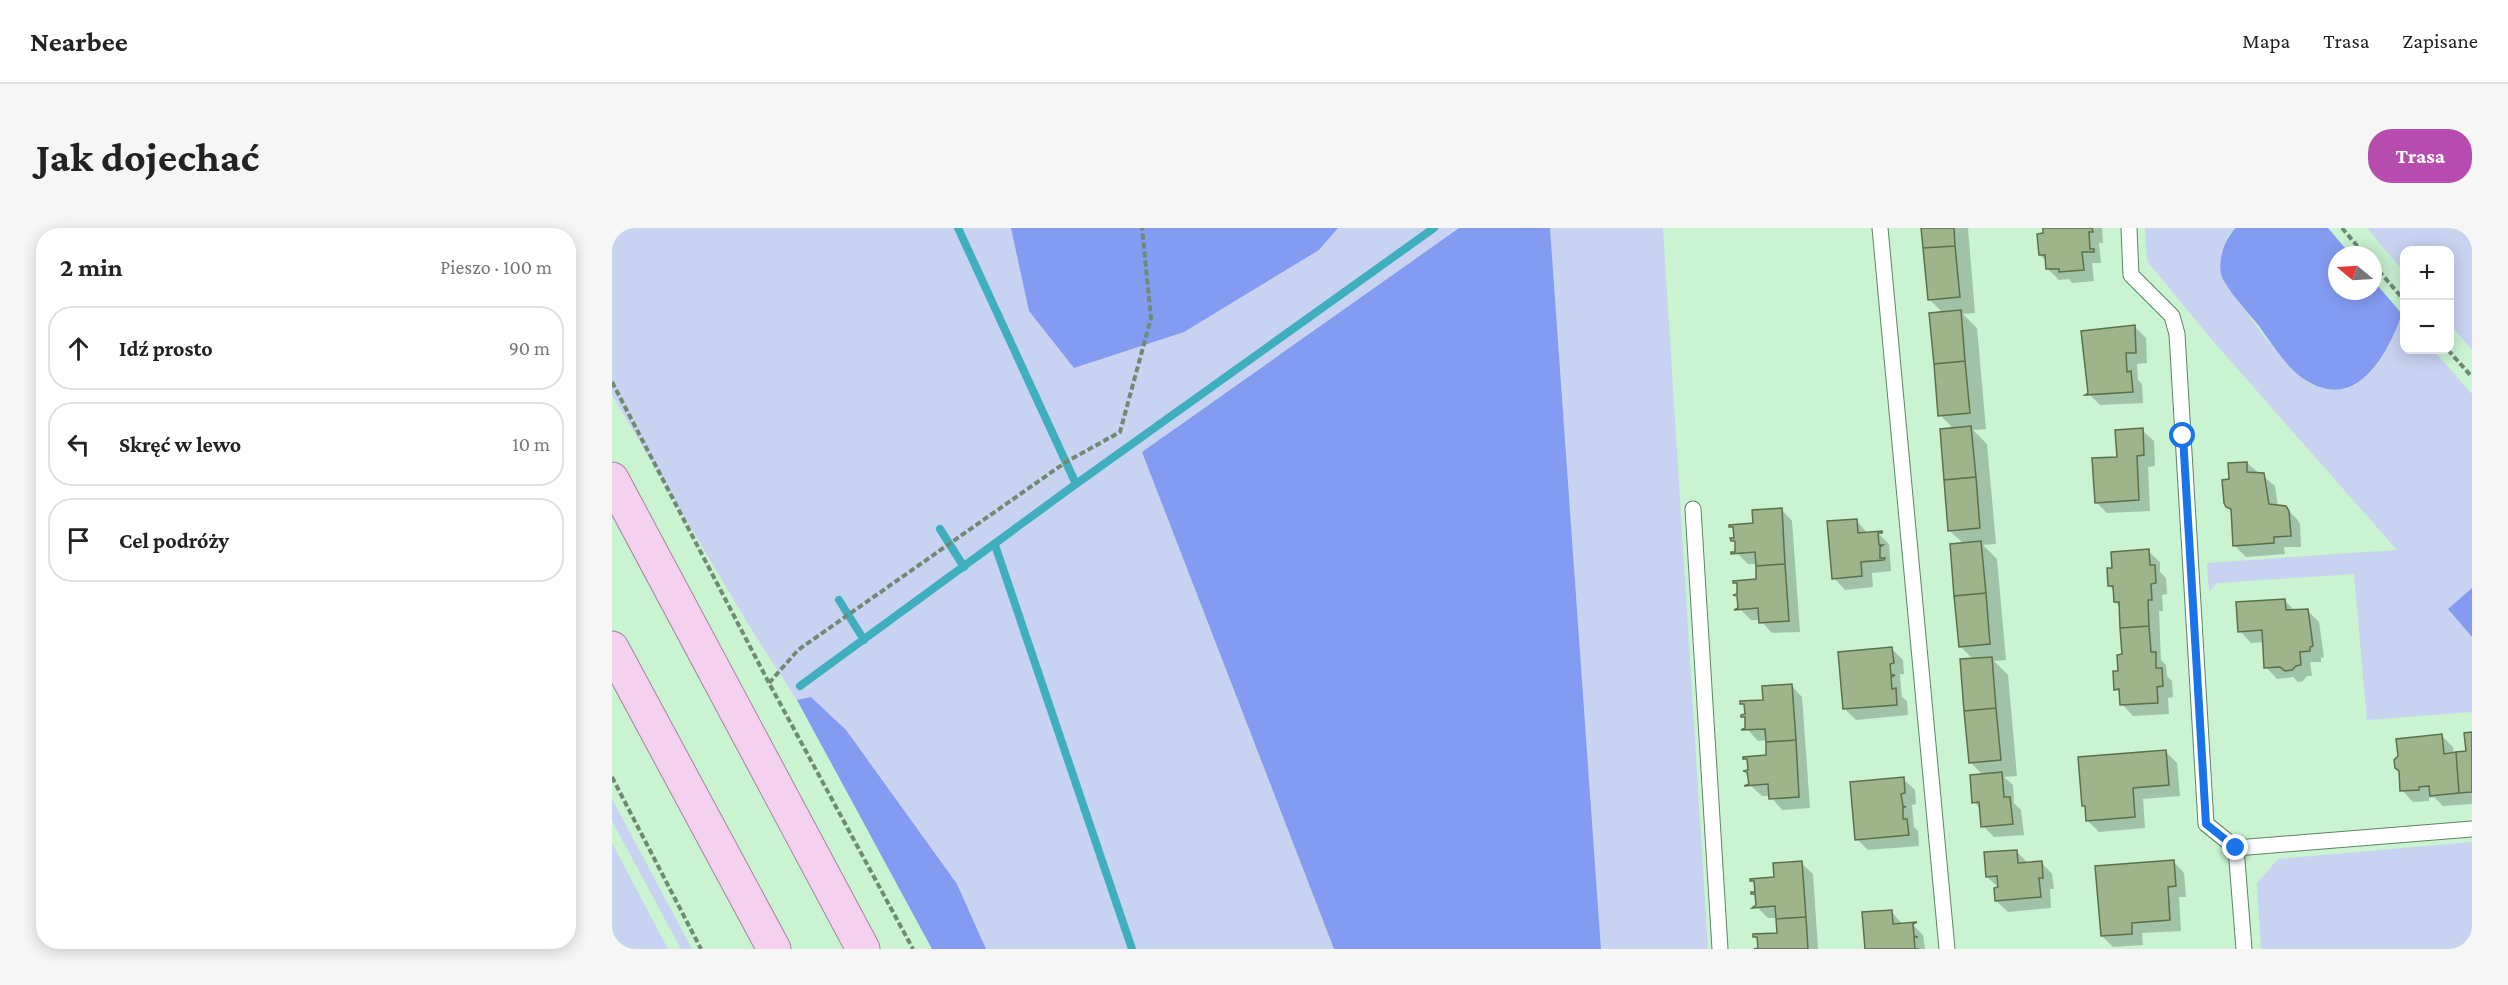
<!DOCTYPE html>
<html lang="pl">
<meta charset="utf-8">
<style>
body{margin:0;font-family:"Crimson Pro",serif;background:#f6f6f6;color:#222}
.controls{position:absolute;right:18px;top:18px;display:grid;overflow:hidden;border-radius:12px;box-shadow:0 3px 15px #0003}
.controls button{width:54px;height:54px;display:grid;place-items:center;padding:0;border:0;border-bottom:2px solid #e0e0e0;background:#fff;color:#222;font:30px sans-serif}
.compass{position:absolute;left:1716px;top:18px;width:54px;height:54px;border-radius:50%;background:#fff;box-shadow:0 3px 15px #0003;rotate:288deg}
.stop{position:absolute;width:18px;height:18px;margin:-14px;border:4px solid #1a73e8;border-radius:50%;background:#fff}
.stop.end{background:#1a73e8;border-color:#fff;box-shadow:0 2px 6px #0008}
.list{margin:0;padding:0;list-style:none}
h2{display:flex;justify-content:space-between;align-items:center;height:78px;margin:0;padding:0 24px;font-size:26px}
h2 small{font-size:20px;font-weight:400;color:#767676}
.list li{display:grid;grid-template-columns:39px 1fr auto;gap:18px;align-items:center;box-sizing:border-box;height:84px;margin:0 12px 12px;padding:0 12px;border:2px solid #e0e0e0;border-radius:24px}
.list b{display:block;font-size:22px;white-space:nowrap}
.list em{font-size:20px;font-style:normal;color:#767676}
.icon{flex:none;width:33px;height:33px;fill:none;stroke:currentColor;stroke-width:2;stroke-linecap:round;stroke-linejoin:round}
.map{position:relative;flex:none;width:1860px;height:721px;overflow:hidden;border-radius:24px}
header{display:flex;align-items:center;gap:36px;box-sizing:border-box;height:84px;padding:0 30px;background:#fff;border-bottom:2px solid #e0e0e0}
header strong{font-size:28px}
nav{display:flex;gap:33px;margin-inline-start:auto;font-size:21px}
.intro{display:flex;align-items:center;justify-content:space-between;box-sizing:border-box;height:144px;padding:0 36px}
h1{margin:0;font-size:42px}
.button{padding:15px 27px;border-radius:24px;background:#b64cad;color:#fff;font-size:21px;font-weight:700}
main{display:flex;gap:36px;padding:0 36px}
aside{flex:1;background:#fff;border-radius:24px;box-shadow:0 3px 15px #0003}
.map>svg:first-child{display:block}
.green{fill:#c8d2f1}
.forest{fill:#839bf1}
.shadow{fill:#0003}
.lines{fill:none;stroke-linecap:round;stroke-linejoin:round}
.stream{stroke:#40afbd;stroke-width:8}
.building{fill:#9eb58b;stroke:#5c704a;stroke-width:1.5}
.lane-casing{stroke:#5e8466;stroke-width:17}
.primary-casing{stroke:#a584a0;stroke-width:35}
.path{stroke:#6e8a73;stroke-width:4;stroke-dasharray:6 3;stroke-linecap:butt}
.lane{stroke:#fff;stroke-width:15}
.primary{stroke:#f4d1ef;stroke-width:33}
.route{stroke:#1a73e8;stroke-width:8}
</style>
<header>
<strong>Nearbee</strong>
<nav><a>Mapa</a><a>Trasa</a><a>Zapisane</a></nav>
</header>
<div class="intro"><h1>Jak dojechać</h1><a class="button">Trasa</a></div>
<main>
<aside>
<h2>2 min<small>Pieszo · 100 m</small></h2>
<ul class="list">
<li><svg class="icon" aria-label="ahead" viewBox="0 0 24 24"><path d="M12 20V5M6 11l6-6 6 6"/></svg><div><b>Idź prosto</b></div><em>90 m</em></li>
<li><svg class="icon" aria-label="left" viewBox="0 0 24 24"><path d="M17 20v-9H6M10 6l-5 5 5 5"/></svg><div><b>Skręć w lewo</b></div><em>10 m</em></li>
<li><svg class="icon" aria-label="arrive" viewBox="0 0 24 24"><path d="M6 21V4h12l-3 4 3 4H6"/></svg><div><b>Cel podróży</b></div></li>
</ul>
</aside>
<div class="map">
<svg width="1860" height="721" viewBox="0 0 1860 721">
<rect width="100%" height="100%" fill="#c9f3d1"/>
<path class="green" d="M0,0H399L707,22L726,0H847L530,224L722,721H374L345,656L199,469L185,472L141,404L0,167Z
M938,0H1051L1096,721H989Z
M1533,0H1624L1616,8L1609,48C1626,73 1672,140 1696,154C1747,183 1776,126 1790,86L1792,88V122H1821L1860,166V360L1836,381L1860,409V484L1755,492L1742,346L1605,355L1597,364L1595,335L1785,322L1601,113L1535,33Z
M1755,0H1860V122L1838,96V22H1792V44Z
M0,571L80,721H69L0,593Z
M1860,614V721H1649L1645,655L1666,631Z
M0,615L56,721H0Z"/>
<path class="forest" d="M399,0H726L707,22L572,104L462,140L417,83Z
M847,0H938L989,721H722L530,224Z
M1624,0H1716L1739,27H1725V63H1761V52L1790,86C1776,125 1746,184 1695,153C1677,143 1659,115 1647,98C1639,88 1611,57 1609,46C1606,31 1613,10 1624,0Z
M1860,360V409L1836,381Z
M199,469L234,502L345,656L374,721H320L185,472Z"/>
<path class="shadow" d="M1311,0H1356L1363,85L1351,86L1365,100L1374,201L1361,202L1375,216L1384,316L1371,317L1385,331L1394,432L1382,433L1396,447L1405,548L1392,549L1401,557L1402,575L1409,582L1412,607L1382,609L1371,598L1369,581L1362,574L1372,548L1358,534L1362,432L1348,418L1352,316L1338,303L1342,201L1328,187L1331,85L1317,71Z
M1433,0H1490L1491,15H1487L1489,35H1480L1482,53L1460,55L1457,51L1447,52L1436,41L1435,34L1428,27Z
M1522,98L1534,110L1535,135L1525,136L1526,152L1530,156L1531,175L1488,177L1477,166Z
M1530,202L1542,213L1543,238L1536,239L1538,283L1495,285L1484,274L1506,230Z
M1635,235L1663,258L1666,279H1673L1685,291L1688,296L1689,319H1672L1673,326L1634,329L1623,318L1620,284L1615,278L1618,253Z
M1169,281L1180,293L1188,404L1160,405L1148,392H1139L1128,381L1146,353L1145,336H1136L1125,325L1142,297Z
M1244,292L1256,306L1266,305L1277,316L1279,343L1260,345L1261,359L1233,362L1222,350Z
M1536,323L1548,334V344L1554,350L1555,366L1550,367L1551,383H1547L1549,432L1554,437L1555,448L1560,453L1561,469L1556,470L1557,486L1521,488L1510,476L1509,466L1504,461L1511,428L1508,379L1503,374V363L1497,358L1501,341Z
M1673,373L1683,383L1695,382L1707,394L1712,429L1709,430V434H1698L1700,448H1695L1691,453L1686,454L1681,449L1665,451L1654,439L1652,414L1639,415L1628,403Z
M1280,421L1291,432L1292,446H1288L1289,460L1290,469L1295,473L1296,487L1244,492L1233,481Z
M1179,457L1190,469L1198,580L1170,582L1158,568H1150L1138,557L1156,529L1155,512L1146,513L1135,501L1153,473Z
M1860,505V576L1831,578L1822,569L1817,570V573L1801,574L1790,562L1830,508L1841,519L1842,526L1856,525Z
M1554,524L1565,535L1568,568L1531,571L1533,600L1487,604L1475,592L1474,580L1472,577Z
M1291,551L1303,562L1304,576L1300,577L1302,599L1306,603L1307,618L1256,622L1245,611Z
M1404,623L1416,635L1429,634L1440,646L1442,661H1438L1439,680L1396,684L1384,673L1387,660L1375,649Z
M1561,633L1572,645L1574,669H1567L1569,703L1530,705L1531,717L1501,719L1490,708Z
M1189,635L1201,646L1206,721H1148L1166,706L1165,690H1156L1145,679L1163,650Z
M1279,683L1291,697L1300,696L1311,707L1313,721H1254Z"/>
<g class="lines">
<path class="stream" d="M346,0L464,256
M328,301L352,339
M383,317L520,721
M227,372L252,412
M188,458L464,256L822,0"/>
</g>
<path class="building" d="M1309,0H1342L1343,18L1311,20Z
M1431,0H1480L1481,4H1477L1478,21H1482V24H1470L1472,42L1447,44V41H1434L1433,27H1427L1425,6L1431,5Z
M1343,18L1348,69L1316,72L1311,20Z
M1349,82L1353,133L1322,136L1317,85Z
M1523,97L1524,125H1514L1515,144L1519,143L1521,164L1473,167L1476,165L1469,103Z
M1353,133L1358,185L1326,188L1322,136Z
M1359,198L1364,249L1332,252L1328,201Z
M1531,200L1532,227L1525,228L1527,272L1483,275L1480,230L1505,229L1503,202Z
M1635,234V244L1652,245L1657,276L1674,278L1677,283L1679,308L1662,309V315L1621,318L1619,281L1614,279L1612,275L1610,252L1617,251L1616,235Z
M1364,249L1368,300L1336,303L1332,252Z
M1170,280L1173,336L1144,338L1143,324L1119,326V324H1123V313H1119L1118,310H1122L1121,299H1117V297L1141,295L1140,282Z
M1245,291L1246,305L1270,303V305H1266L1267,317H1271L1268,319V330H1273L1272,332L1249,334L1250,348L1220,351L1215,293Z
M1369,313L1374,365L1342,368L1338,316Z
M1537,321L1538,337H1543L1544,355L1539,356L1540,372H1536L1537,398L1508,400L1507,374H1502L1501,358H1496L1495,340H1500L1499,324Z
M1173,336L1177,393L1147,395L1146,380L1122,382L1126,380L1125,368L1121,367L1125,366V355H1121V353L1144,351V338Z
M1374,365L1378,416L1347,419L1342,368Z
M1673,371L1674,382L1696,381L1701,418L1698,419V423L1688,424L1689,437L1684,438L1680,442L1673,443L1668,439L1652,440L1650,402L1626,404L1624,374Z
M1537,398L1539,424H1544V440H1550L1551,458L1545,459L1546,475L1508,477L1507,461L1502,462L1501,443H1506L1505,427L1510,426L1508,400Z
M1280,419L1282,435L1278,436L1279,447H1283L1279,449L1280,461L1284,460L1285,477L1231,481L1226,424Z
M1380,429L1384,480L1352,483L1348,431Z
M1180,456L1184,512L1154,514L1153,501L1129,502L1133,500V489H1129V487L1133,486L1132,476H1128V473L1151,472L1150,458Z
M1384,480L1389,532L1357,535L1352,483Z
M1860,504V564L1847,565L1844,524L1854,523L1852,505Z
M1830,506L1832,526L1844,524L1847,565L1818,568L1817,558L1807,559V562L1788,563L1787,543L1783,540L1782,532L1786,528L1784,511Z
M1184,512L1187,569L1157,571L1156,556L1132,558L1137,556L1135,544L1131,543L1136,542L1135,531H1131V529L1154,527V514Z
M1554,522L1557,557L1521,560L1523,589L1474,593L1473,578H1470L1466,529Z
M1390,544L1392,569H1398L1401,596L1369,599L1367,574L1360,575L1358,547Z
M1292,549L1293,565L1289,566L1291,578L1294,579H1291V591H1295L1297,607L1243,612L1238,554Z
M1405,622L1406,635L1430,633L1431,650H1427L1429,669L1383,673L1382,660L1386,659L1385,648L1374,649L1372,624Z
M1562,632L1564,658L1556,659L1558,692L1520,695V706L1489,708L1483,638Z
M1190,633L1194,689L1164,691L1163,678L1140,680L1144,677L1143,666H1139V664H1143L1142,653H1138V651L1162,649L1161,635Z
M1280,682L1281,696L1305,694L1301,696L1302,708L1306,709H1302L1303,721H1307H1253L1250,684Z
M1194,689L1196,721H1142L1146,720L1145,709H1141V706L1165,705L1164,691Z"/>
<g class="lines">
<defs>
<path id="lane" d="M1268,0L1335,721
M1517,0L1519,47L1560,88L1565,106L1594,596L1624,620L1860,601
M1081,281L1108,721
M1624,620L1632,721"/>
<path id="primary" d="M0,251L251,721
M0,420L162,721"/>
</defs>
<use href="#lane" class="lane-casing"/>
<use href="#primary" class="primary-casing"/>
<path class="path" d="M1730,0L1753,27
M1761,36L1792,72
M1836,122L1860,149
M0,154L157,455L301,721
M157,455L186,422L454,234L508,204L539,90L530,0
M0,549L89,721"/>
<use href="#lane" class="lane"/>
<use href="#primary" class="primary"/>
</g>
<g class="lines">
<path class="route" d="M1571,208L1594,596L1624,620"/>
</g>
</svg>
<div class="controls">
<button>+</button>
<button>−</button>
</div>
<svg class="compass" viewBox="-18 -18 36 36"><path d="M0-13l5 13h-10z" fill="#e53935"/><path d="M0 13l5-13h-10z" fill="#767676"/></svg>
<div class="stop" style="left:1571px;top:208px"></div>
<div class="stop end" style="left:1624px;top:620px"></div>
</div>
</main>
